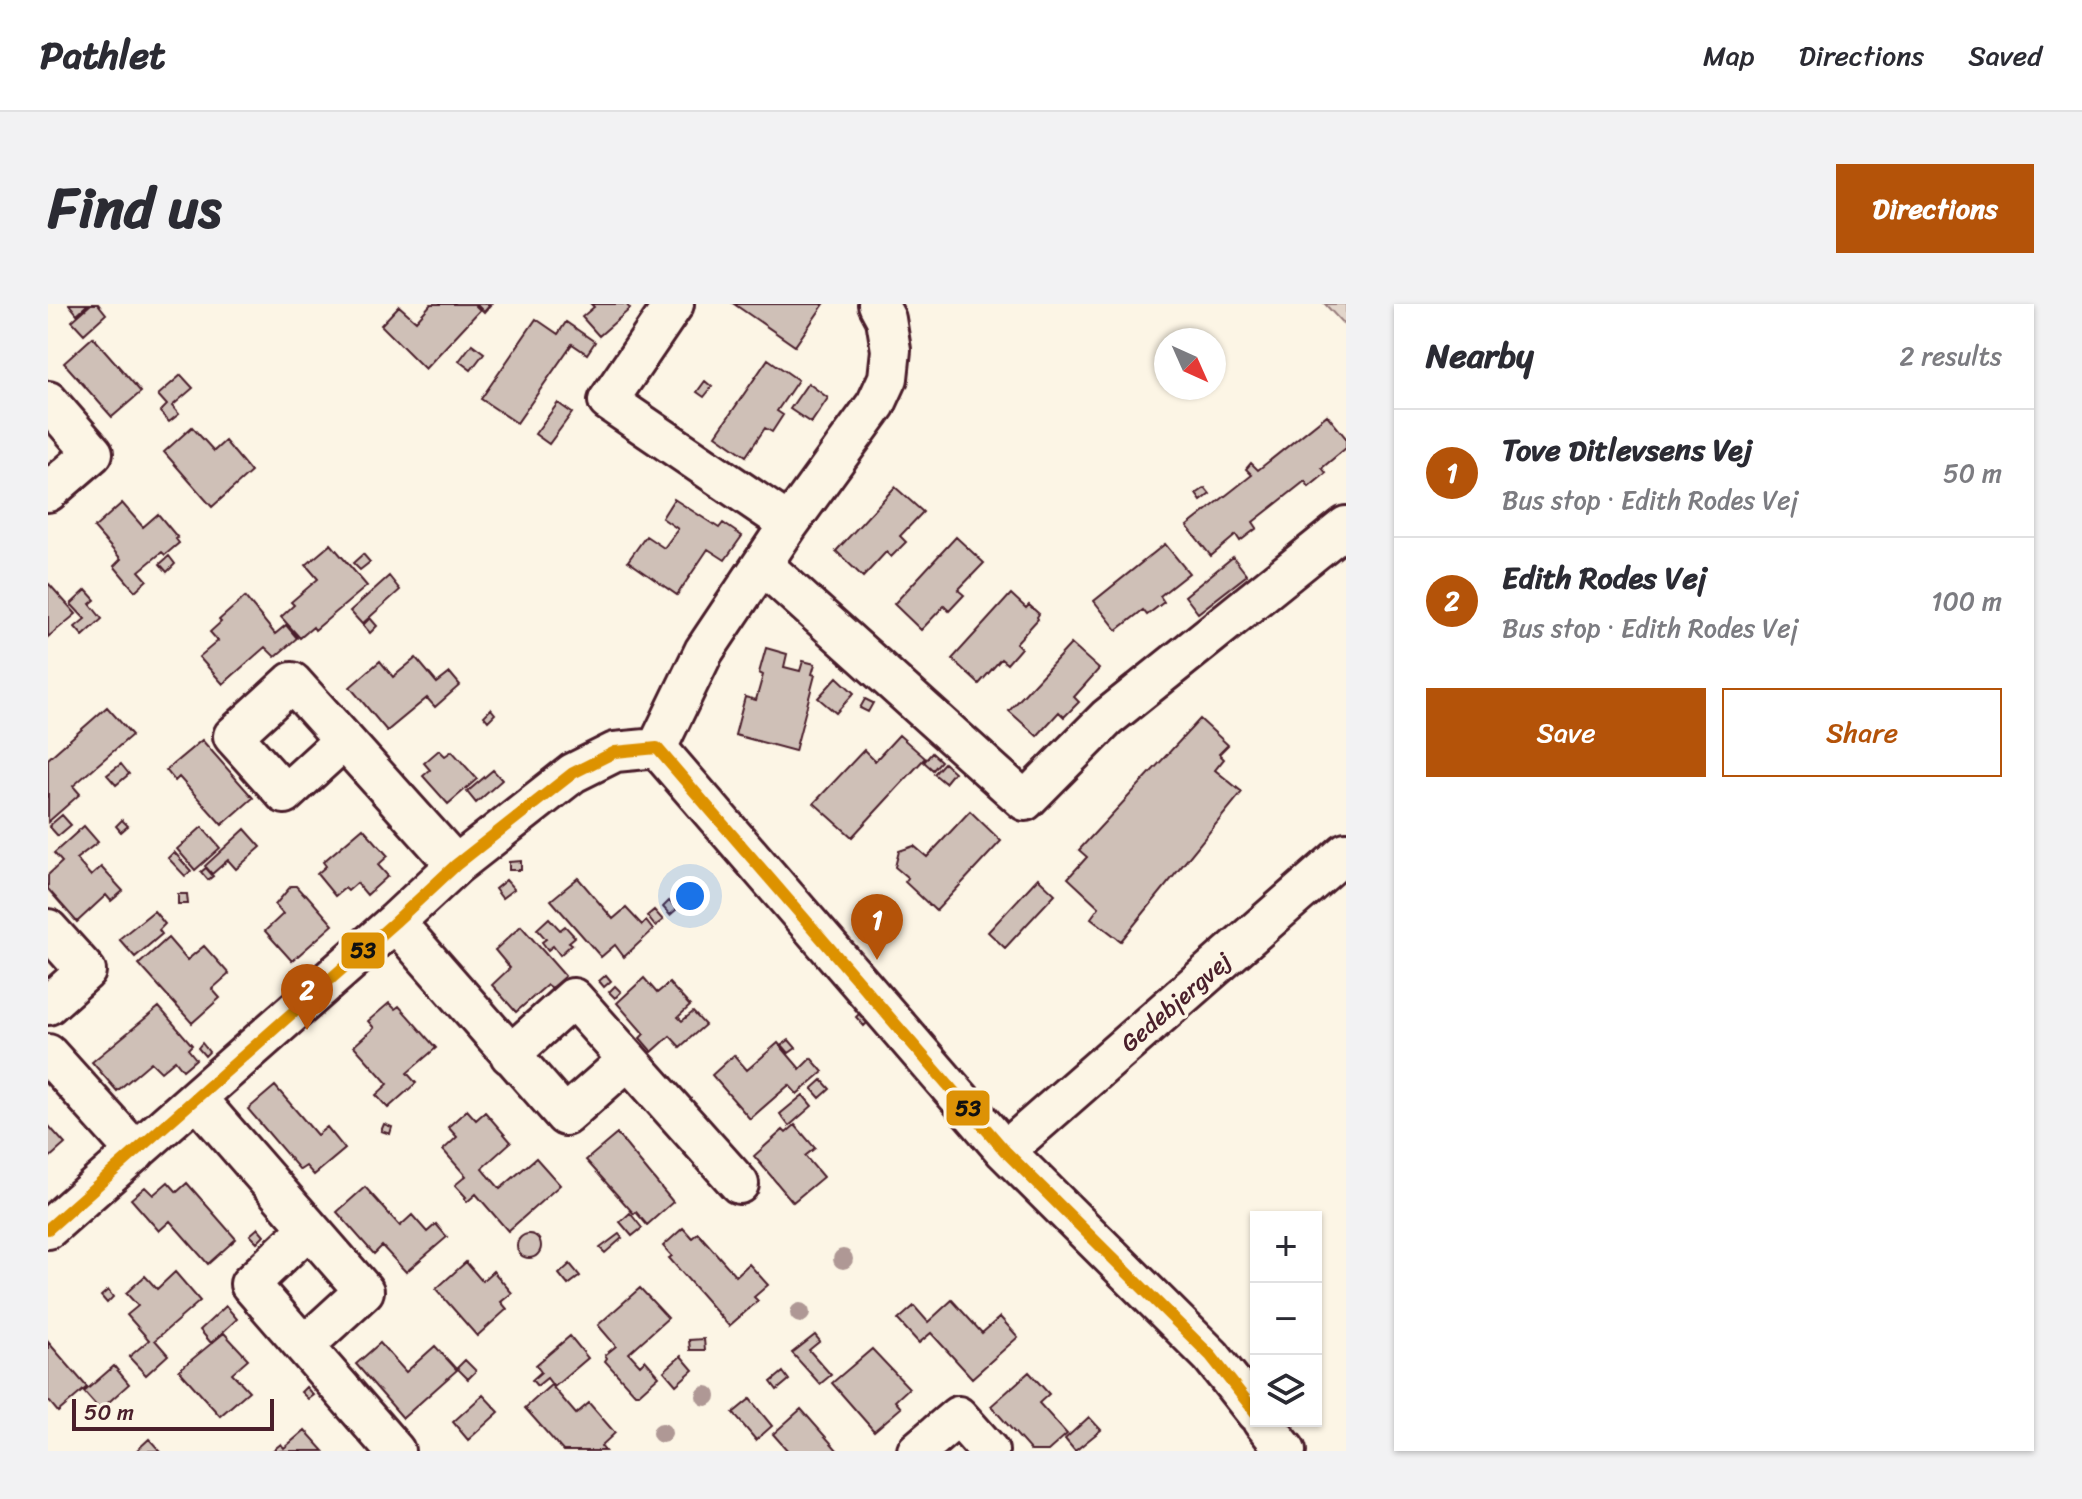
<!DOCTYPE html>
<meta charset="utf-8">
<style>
body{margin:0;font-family:Sriracha,sans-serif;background:#f2f2f3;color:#2b2b33}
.controls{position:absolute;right:24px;bottom:24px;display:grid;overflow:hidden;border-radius:0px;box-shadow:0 2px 6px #0004}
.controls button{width:72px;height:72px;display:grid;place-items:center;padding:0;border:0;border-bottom:2px solid #e1e1e2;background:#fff;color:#2b2b33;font:40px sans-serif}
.compass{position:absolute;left:1106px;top:24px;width:72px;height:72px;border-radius:50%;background:#fff;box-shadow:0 2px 6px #0004;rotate:135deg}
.scale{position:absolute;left:24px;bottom:20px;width:202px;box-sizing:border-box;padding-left:8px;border:4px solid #4a1f2b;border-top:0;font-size:22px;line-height:28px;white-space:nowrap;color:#4a1f2b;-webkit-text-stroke:6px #fcf5e5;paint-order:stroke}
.you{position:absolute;left:642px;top:592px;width:28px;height:28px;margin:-20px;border:6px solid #fff;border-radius:50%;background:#1a73e8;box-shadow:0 0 0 12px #1a73e833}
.badge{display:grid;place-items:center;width:52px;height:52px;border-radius:50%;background:#b45309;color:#fff;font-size:26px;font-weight:700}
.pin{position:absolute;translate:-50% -66px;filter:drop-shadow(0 2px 4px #0008)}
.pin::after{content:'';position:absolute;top:42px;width:28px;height:24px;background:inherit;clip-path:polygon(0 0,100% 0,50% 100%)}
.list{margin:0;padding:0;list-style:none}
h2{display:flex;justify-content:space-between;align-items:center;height:104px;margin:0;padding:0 32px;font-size:34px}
h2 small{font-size:26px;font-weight:400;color:#7c7c81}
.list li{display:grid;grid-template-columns:52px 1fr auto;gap:24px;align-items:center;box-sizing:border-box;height:128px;padding:0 32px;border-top:2px solid #e1e1e2}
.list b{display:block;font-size:30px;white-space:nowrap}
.list p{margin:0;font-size:26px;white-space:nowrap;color:#7c7c81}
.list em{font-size:26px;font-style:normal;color:#7c7c81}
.actions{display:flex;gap:16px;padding:24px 32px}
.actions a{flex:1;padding:18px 0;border:2px solid #b45309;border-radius:0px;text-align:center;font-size:28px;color:#b45309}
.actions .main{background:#b45309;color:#fff}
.icon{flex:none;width:44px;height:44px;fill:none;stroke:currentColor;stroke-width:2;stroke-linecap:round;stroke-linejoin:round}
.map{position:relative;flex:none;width:1298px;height:1147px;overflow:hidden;border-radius:0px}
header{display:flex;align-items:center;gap:48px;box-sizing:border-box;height:112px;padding:0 40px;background:#fff;border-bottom:2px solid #e1e1e2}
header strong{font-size:38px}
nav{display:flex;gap:44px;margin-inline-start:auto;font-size:28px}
.intro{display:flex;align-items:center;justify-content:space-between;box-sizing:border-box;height:192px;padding:0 48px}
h1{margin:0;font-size:56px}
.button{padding:20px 36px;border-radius:0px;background:#b45309;color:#fff;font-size:28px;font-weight:700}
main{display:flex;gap:48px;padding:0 48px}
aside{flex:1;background:#fff;border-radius:0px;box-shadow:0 2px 6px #0004}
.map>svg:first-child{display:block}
.green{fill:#e2d5ca;stroke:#967a7a;stroke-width:2}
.building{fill:#cfc0b7;stroke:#4a1f2b;stroke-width:2}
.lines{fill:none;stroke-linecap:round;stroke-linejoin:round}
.minor-casing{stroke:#4a1f2b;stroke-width:44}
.minor{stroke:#fcf5e5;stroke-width:38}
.bus-1-casing{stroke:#fcf5e5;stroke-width:18}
.bus-1{stroke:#dd9206;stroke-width:12}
.tree{fill:#af9895}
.labels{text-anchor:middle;stroke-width:7;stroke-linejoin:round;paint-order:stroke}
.street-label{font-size:24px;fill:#4a1f2b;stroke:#fcf5e5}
.line-badge{stroke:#fcf5e5;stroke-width:3}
.pale-badge-label{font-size:22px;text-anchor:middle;font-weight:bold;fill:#111}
</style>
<header>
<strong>Pathlet</strong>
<nav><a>Map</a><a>Directions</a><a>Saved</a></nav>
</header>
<div class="intro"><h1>Find us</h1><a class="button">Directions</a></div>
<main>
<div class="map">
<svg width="1298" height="1147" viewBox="0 0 1298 1147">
<rect width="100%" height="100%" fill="#fcf5e5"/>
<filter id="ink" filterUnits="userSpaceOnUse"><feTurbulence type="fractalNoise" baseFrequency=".0125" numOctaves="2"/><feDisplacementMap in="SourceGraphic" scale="16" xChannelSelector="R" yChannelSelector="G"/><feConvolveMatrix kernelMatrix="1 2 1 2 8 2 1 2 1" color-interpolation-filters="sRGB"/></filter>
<g filter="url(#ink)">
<path class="green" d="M1277,0H1298V23Z"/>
<path class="building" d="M21,0H40L29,10Z
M43,0H50L58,10L36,30L24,17Z
M383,0H426L432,6L377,65L333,21L351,2L368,17Z
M428,0H443L436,8Z
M543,0H578L582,5L551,32L534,13L546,3Z
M686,0H776L747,42Z
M488,15L510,30L518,18L547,38L539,50L524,40L469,119L433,95Z
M45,33L93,88L64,113L16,59Z
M424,40L436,49L423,66L411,57Z
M720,55L750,76L729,107L735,111L724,128L717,124L698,152L668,131Z
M133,71L145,84L124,102L131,110L121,118L112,108L119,101L110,91Z
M657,77L664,83L656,93L649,88Z
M760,79L780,94L763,119L742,105Z
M510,99L524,109L501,140L487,130Z
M1279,111L1298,134V144L1274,164L1278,169L1261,183L1257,177L1205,218L1209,224L1192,237L1188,231L1163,252L1139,222L1204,171L1198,165L1203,159L1210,166Z
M144,123L166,147L177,137L203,168L164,203L116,148Z
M847,183L875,208L852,232L858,238L843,253L838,248L815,273L788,247Z
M1157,184L1162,190L1153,197L1148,190Z
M626,195L671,224L675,219L694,232L677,256L660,245L629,291L580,257L598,232L616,244L630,225L614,214Z
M74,199L95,223L110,210L130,234L128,235L131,239L117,251L114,248L91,267L99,276L87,287L66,262L73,255L46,224Z
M908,233L936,259L910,286L916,291L901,307L896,302L873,326L846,300Z
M283,240L319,282L267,326L265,323L252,334L233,313L246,301L243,298L270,275L258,261Z
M1117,240L1141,269L1112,292L1116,298L1099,311L1095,306L1069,326L1046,297Z
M315,250L322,258L312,266L305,259Z
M121,252L127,260L119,268L112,260Z
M1185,253L1199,271L1150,309L1137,292Z
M341,272L352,286L314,320L302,307Z
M1,280L28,310L0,333V281Z
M38,286L47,296L42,300L54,315L35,332L27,323L37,315L23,300Z
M963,290L978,304L981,301L991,310L989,313L990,315L968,339L973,344L959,360L953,355L931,380L904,355Z
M197,293L227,330L238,321L249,334L227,353L217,343L175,380L151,353L170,337L162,328L173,318L171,316Z
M322,314L329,322L322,329L315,321Z
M1023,340L1051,365L1026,393L1031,398L1016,413L1011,408L989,432L961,407Z
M718,344L739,350L736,363L752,367L755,357L767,360L764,370L767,371L747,447L687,431L697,393L708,396L715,371L711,369Z
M368,354L389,379L402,369L412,381L387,403L379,394L339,427L302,383L332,357L345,373Z
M789,373L806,389L788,409L770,394Z
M817,395L825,399L820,408L812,404Z
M59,403L84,431L25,482L32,490L0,518V455Z
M443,405L447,410L440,417L436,412Z
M1152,415L1180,441L1171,450L1176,455L1167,466L1194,488L1073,637L1043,614L1051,603L1020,574L1039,553L1031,546Z
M851,431L877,454L804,533L766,499L816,446L827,457Z
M154,436L205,494L174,521L131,473L127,477L118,466Z
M391,446L397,452L404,447L429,475L400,500L375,472L382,466L376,459Z
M884,449L893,457L885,466L876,458Z
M896,459L906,468L897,479L886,470Z
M73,460L81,470L68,481L59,471Z
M445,466L454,476L428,499L419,488Z
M922,507L953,537L888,607L857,578L860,574L847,563L851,547L866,542L879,553Z
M14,511L23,521L10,532L1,522Z
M74,516L80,522L73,528L68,522Z
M36,522L50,538L28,555L43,572L53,563L75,587L63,597L58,591L29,618L0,585V571L14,558L6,549Z
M154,523L172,544L147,566L129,545Z
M315,524L340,552L330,561L340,572L319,591L309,579L300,587L297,584L287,592L269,570L278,562L275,558Z
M197,525L213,543L188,565L180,556L164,570L157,562Z
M126,548L143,567L137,572L120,554Z
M473,557V566H461V558Z
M158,564L165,572L160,576L153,568Z
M530,574L565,615L578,604L594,621L598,617L605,626L576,653L567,641L553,653L503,596Z
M990,574L1007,590L957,644L940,628Z
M458,576L466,585L454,594L447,585Z
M243,582H248L256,591L258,590L285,621L244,657L217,627L235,610L227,601Z
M130,590H139L140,600H130Z
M621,597L629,605L622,611L615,603Z
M606,606L615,616L607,622L599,612Z
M106,607L117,620L111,626L114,630L87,653L71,635Z
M501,614L512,626L517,622L527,633L521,638L524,640L512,651L505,642L500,646L494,638L498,635L489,625Z
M473,622L517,672L503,684L499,681L468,708L444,681L462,664L447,646Z
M120,634L139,656L156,642L181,670L164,685L172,694L144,719L91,660Z
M558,671L563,677L556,683L551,677Z
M596,674L609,689L621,679L642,702L630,713L634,717L645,708L657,721L632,743L622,732L604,748L592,734L596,730L569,699Z
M567,682L573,688L567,694L561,688Z
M341,699L347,705L351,702L388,744L359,769L368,779L340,804L328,791L340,780L306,742L326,724L320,717Z
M111,703L144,741L140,745L148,755L135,766L127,756L113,768L103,758L69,787L44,758Z
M812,709L820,718L816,722L808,713Z
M741,736L748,744L741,749L734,741Z
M154,739L161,748L157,752L150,744Z
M730,739L752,765L763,754L775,768L749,790L741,781L702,815L664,771L686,751L699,766Z
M774,776L782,785L772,794L764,785Z
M227,782L269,831L279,823L297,845L266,871L258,862L252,866L200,805Z
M755,791L764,802L741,822L732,810Z
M419,806L428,816L437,808L463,838L434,864L452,885L488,854L512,881L460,927L428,890L419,898L416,894L418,893L407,881L418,872L395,846L409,833L400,823Z
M336,820L344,823L342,830L333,827Z
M0,821L17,840L0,855Z
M747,821L767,844L757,852L775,873L745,898L706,852L735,826L738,829Z
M569,830L625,898L599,921L588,908L586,910L538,856Z
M120,878L129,888L139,879L188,935L160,960L122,917L111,927L83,895L97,883L105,891Z
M317,883L352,922L364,911L379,928L388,920L399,933L358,968L334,942L326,950L289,908Z
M582,909L594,924L584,932L572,918Z
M210,924L216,931L209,938L202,931Z
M635,924L644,934L650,929L688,972L701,960L720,981L706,993L710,997L681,1022L621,954L624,952L615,942Z
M469 942a12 12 0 1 1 24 0a12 12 0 1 1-24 0Z
M571,930L574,934L557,949L552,944Z
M418,958L434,977L445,967L464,989L453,998L459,1005L429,1032L388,985Z
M522,960L532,972L520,981L511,970Z
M127,968L152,997L107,1036L120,1051L98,1071L81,1053L101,1036L79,1011L90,1002L78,989L97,972L109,985Z
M592,984L620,1014L581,1049L592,1061L597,1056L611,1072L591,1090H587L557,1057L559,1054L557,1051L568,1042L550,1021Z
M60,986L65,993L59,999L53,992Z
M904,996L934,1029L952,1013L970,1033L924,1074L883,1029L871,1039L850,1016L866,1002L880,1018Z
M178,1002L189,1015L163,1039L152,1026Z
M176,1029L200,1055L184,1069L201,1087L172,1112L131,1066Z
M767,1031L772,1037L761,1046L783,1071L772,1080L744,1049Z
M522,1032L540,1054L506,1083L499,1074L489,1082L484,1076L493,1068L488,1061Z
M656,1035L657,1046H642L641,1036Z
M0,1038L39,1083L10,1108L0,1096Z
M332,1039L358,1068L387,1042L409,1066L355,1114L308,1060Z
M824,1045L861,1084L847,1097L853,1104L826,1127L784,1079Z
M633,1052L645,1066L628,1081L616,1067Z
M417,1056L428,1067L420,1075L409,1064Z
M66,1062L81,1080L52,1106L36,1088Z
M735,1068L741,1076L729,1086L723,1078Z
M981,1068L1001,1090L991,1099L1019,1130L1000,1147H983L943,1102Z
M503,1081L528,1110L541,1099L567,1129L553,1142L557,1147H515L477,1104Z
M258,1083L265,1091L260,1095L253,1088Z
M435,1091L451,1108L420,1136L405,1118Z
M702,1095L724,1122L708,1136L685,1109Z
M753,1105L790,1147H740L725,1130Z
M1041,1113L1053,1126L1027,1147L1017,1135Z
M257,1126L276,1147H224L233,1140L236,1144Z
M101,1135L112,1147H88Z"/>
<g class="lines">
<defs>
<path id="minor" d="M626,0L560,97L741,220
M0,97L45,149L0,188
M715,261L977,497L1059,414L1298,222
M296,436L244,378L185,432L237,490L296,436L408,561
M609,444L656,347L741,220L828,100L840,74L843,46L838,15L830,0
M347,618L517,812L580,756
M0,625L38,667L0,701
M0,750L88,848
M462,751L525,694L691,880
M149,795L316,987L256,1042
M957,847L1298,548
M0,925L347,618L408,561L525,469L567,448L609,444L957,847L1163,1052L1208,1109
M260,925L202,980L347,1147
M1214,1117L1238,1147
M869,1147L910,1112L941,1147"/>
</defs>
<use href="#minor" class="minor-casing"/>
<use href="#minor" class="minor"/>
<defs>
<path id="bus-1" d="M0,925L347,618L408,561L525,469L567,448L609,444L957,847L1163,1052L1208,1109"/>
</defs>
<use href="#bus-1" class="bus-1-casing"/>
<use href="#bus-1" class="bus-1"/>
</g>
<g class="tree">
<circle cx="795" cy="955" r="10"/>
<circle cx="752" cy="1009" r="10"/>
<circle cx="658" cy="1092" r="10"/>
<circle cx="614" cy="1129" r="10"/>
</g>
</g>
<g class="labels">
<g class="street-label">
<text transform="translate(1128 698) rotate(-41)" y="8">Gedebjergvej</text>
</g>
</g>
<g class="line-badge">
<rect x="292" y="627" width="46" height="39" rx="8" fill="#dd9206"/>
<rect x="897" y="785" width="46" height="38" rx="8" fill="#dd9206"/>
</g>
<g class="pale-badge-label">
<text x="315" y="654">53</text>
<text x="920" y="812">53</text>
</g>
</svg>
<div class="controls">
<button>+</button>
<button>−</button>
<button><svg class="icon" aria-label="layers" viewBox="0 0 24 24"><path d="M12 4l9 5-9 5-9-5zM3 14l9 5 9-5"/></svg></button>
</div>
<svg class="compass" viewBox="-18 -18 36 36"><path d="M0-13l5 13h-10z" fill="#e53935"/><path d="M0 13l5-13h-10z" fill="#7c7c81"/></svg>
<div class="scale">50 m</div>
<div class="you"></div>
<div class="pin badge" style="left:829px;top:656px">1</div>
<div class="pin badge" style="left:259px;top:726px">2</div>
</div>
<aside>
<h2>Nearby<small>2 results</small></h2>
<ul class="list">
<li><span class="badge">1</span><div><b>Tove Ditlevsens Vej</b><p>Bus stop · Edith Rodes Vej</p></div><em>50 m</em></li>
<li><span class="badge">2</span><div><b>Edith Rodes Vej</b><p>Bus stop · Edith Rodes Vej</p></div><em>100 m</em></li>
</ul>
<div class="actions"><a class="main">Save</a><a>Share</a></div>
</aside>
</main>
